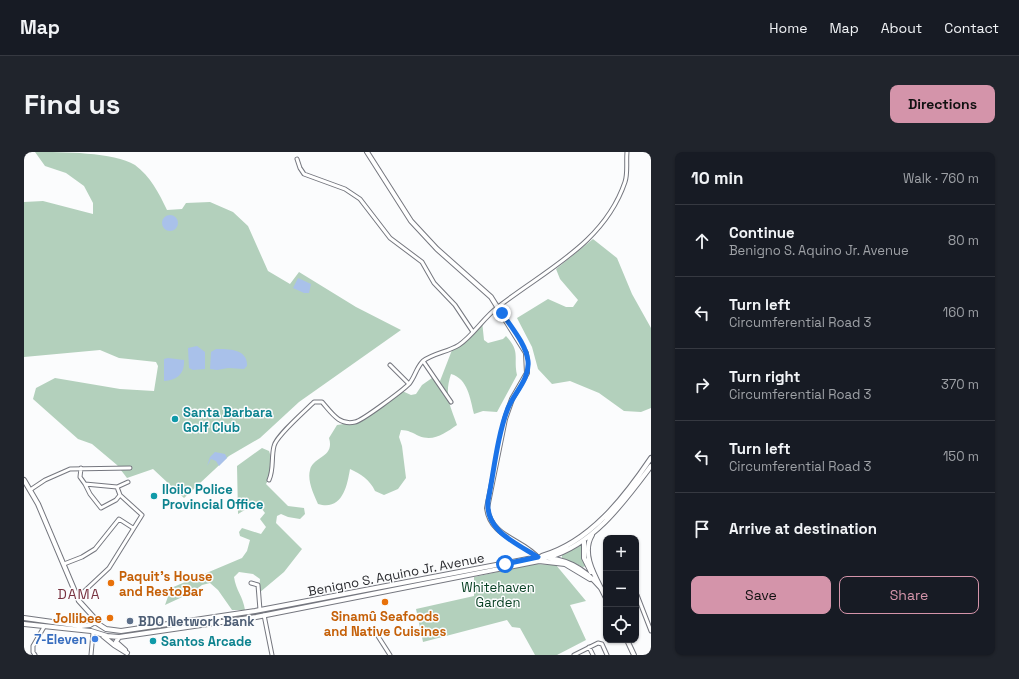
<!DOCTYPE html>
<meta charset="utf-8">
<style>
body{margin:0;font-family:"Space Grotesk",sans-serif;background:#20242c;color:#f1f3f6}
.controls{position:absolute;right:12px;bottom:12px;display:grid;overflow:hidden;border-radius:8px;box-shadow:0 1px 3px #0004}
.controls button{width:36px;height:36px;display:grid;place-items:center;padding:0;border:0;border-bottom:1px solid #363941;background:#171b24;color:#f1f3f6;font:20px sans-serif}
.stop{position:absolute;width:12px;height:12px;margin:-9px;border:3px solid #1a73e8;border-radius:50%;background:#fff}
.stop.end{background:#1a73e8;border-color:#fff;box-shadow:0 1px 4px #0008}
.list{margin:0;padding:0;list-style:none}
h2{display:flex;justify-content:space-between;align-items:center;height:52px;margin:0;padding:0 16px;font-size:17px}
h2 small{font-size:13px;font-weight:400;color:#9ea1a6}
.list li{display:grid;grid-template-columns:26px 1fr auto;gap:12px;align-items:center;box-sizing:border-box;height:72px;padding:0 16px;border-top:1px solid #363941}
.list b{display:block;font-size:15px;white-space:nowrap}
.list p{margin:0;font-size:13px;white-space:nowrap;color:#9ea1a6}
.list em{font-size:13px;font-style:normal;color:#9ea1a6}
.actions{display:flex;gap:8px;padding:12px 16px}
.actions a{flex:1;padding:9px 0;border:1px solid #d494aa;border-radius:8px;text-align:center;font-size:14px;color:#d494aa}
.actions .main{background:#d494aa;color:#111}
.icon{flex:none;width:22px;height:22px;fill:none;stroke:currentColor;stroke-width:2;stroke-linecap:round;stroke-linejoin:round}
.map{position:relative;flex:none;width:627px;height:503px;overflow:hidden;border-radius:8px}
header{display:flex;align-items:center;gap:24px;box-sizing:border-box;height:56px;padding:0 20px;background:#171b24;border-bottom:1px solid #363941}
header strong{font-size:19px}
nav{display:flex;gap:22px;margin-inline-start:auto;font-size:14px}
.intro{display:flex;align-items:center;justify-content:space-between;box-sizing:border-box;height:96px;padding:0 24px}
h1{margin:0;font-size:28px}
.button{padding:10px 18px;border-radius:8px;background:#d494aa;color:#111;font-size:14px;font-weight:700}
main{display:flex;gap:24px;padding:0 24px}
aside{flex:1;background:#171b24;border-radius:8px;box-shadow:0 1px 3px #0004}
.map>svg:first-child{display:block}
.green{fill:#b3d0bc}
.water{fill:#a9c1ea}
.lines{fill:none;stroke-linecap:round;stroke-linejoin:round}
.minor-casing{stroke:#75777f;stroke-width:5}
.major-casing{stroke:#75777f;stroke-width:6}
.minor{stroke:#fff;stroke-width:3}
.major{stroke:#fff;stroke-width:4}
.route{stroke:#1a73e8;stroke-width:5}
.culture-dot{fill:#0f9aa8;stroke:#fbfcfd;stroke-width:1.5}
.food-dot{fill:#e8710a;stroke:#fbfcfd;stroke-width:1.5}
.service-dot{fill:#5c6f8a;stroke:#fbfcfd;stroke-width:1.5}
.shop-dot{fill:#3f7fe0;stroke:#fbfcfd;stroke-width:1.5}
.labels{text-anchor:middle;stroke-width:3;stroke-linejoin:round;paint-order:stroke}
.culture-label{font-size:13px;font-weight:bold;fill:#0d838f;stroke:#fbfcfd;text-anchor:start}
.street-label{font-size:13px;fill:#2c2d31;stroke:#fbfcfd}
.food-label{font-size:13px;font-weight:bold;fill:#c56008;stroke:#fbfcfd;text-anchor:start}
.park-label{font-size:13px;fill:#084023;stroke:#fbfcfd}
.service-label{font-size:13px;font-weight:bold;fill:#4e5e75;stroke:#fbfcfd;text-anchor:start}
.shop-label{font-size:13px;font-weight:bold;fill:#366cbe;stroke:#fbfcfd;text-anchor:end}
.neighbourhood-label{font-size:14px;letter-spacing:1px;fill:#783240;stroke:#fbfcfd}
</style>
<header>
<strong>Map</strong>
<nav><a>Home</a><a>Map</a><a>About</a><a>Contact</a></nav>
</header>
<div class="intro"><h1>Find us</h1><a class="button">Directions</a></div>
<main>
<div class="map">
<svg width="627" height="503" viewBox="0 0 627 503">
<rect width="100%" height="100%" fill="#fbfcfd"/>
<path class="green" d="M11,0C38,0 90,0 111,13C126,24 135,41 143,58L158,57L162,51L186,50L209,60L224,74L244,119L266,132L275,120L332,155L377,178L275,250L236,286L205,304L160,346L129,317L103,326L93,313L68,292L54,287L9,247L12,236L31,226L96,237L130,239L134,214L132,210L95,206L76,198L0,205V50L19,49L69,62V51L60,34L42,21L21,14Z
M569,87L593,106L608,142L627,176V256L617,260L600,259L575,241L546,229L528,232L514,217L508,195L493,166L524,147L542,155H549L554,148L536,127L532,117Z
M458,169L460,188L464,191L479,187L482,184C497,200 489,205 493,223L473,260L459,259L450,262C446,246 444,227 427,222C420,243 426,253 433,273C421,281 410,290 395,284C389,281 384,278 377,278L375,285L378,294L382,326L374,337L360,343L351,339C346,328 337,322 326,317C323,335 318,359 294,352C290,343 283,329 286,318C289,304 311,306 305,286L313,273L334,270L376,238L387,243L392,242L398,233L408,226L416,229L428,198L437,193Z
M238,296L245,299C250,312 249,321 242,332L264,354L280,356L281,362L276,367L264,365L257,362L253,364L252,371L278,397L260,420L235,441L236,427L229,422L215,420L210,425C212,439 219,444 221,458H208L194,438L186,431L178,433L169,440L141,453L147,436L218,406L223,399L226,388L216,384L215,380L218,376L237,382L242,375L236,367L241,361L238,357L229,353L214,362L213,314Z
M556,393L558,394V403L562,414L559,415L538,406V403Z
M511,412L532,413L562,449L546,453L562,488L533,503H511L496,476L488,475L483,468L399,490L392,457L450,444V425Z"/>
<path class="water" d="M138 71a8 8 0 1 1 16 0a8 8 0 1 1-16 0Z
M274,126L287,132L285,141H280L269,136Z
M173,194L181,200V217L169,218L165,216L164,196Z
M192,197C205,197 224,197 223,214L220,217L204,216L193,218L186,217L187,200Z
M144,206L160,208C161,222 153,228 140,229V207Z
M191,300L201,302L203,306L195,314L192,309L187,307L183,314L186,305Z"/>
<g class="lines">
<defs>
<path id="minor" d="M273,7L276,16L280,22L321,37L336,47L366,86L398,110L410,131L431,153L449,180
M399,209L427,250
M366,213L385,232
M57,316L56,325L61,332L93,335L104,330
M245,328C250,317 247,306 250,294C252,284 281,259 290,250H298C307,260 315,274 331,270C338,269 379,238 385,232C391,225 392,216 399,209C410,201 424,200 435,193C450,183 459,166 474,155C521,118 580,92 601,30C604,21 602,10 603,0
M61,332L66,342L77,356L92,348L96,343
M6,338L21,328L46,317L106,316
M40,412L58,405L71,397L95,367L109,376
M227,431L234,433L236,458
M613,443L627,479
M53,446L85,416L118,363L96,343L93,335
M240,463L248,503
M350,478L366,503
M565,495L569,503
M11,503L9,500V494L20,475
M67,503L69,481
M550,503L574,491L578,492L583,503"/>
<path id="major" d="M343,0L387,69L413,97L467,145L502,201L503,221L488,247L481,267L463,356C467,386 499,387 515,407
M0,328L14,352L55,449L74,470
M568,383C556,403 573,427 582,446
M560,389V406L567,420
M518,404C566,390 600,346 627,306
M525,405C570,392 600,350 627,314
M0,466L57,474L66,473L71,470L82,477L97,479L231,459L514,405C541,406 559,415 577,436
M0,472L67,479L83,484L95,485L232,465L515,409L541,412L566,427
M79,484L90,493L103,501
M95,485L92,490L101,498
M603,488L610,503"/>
</defs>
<use href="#minor" class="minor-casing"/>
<use href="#major" class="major-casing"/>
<use href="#minor" class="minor"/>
<use href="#major" class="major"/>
</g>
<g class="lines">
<path class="route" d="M478,161C487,175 502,192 504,209C506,227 490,241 484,256C473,285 470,319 464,349C461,379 492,391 514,405L481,412"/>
</g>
<g class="culture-dot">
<circle cx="151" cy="267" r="4"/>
<circle cx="130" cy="344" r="4"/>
<circle cx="129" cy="489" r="4"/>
</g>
<g class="food-dot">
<circle cx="87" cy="431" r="4"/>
<circle cx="361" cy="450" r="4"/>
<circle cx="86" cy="466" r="4"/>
</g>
<circle class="service-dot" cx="106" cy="469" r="4"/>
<circle class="shop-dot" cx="71" cy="487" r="4"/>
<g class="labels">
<g class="culture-label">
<text x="159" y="265">Santa Barbara<tspan x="159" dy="15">Golf Club</tspan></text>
<text x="138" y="342">Iloilo Police<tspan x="138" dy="15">Provincial Office</tspan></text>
<text x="137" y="494">Santos Arcade</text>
</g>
<g class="street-label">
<text transform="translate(372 422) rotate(-11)" y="5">Benigno S. Aquino Jr. Avenue</text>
</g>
<g class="food-label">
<text x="95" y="429">Paquit's House<tspan x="95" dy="15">and RestoBar</tspan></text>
<text x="361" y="469" text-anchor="middle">Sinamû Seafoods<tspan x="361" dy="15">and Native Cuisines</tspan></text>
<text x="78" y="471" text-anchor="end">Jollibee</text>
</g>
<g class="park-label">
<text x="474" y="440">Whitehaven<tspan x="474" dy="15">Garden</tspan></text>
</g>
<g class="service-label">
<text x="114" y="474">BDO Network Bank</text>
</g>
<g class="shop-label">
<text x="63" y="492">7-Eleven</text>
</g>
<g class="neighbourhood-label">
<text x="55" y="447">DAMA</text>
</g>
</g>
</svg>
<div class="controls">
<button>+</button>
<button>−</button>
<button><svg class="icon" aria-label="locate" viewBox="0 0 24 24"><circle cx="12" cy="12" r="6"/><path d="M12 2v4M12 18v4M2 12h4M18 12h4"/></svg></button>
</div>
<div class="stop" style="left:481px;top:412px"></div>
<div class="stop end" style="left:478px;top:161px"></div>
</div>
<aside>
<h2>10 min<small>Walk · 760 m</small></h2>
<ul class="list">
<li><svg class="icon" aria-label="ahead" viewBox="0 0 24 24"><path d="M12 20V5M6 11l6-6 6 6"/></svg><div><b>Continue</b><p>Benigno S. Aquino Jr. Avenue</p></div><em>80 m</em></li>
<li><svg class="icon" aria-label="left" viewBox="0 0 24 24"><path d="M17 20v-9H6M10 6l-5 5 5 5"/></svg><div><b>Turn left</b><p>Circumferential Road 3</p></div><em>160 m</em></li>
<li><svg class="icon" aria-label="right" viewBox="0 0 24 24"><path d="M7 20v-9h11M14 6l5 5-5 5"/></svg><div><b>Turn right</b><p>Circumferential Road 3</p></div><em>370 m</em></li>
<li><svg class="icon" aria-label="left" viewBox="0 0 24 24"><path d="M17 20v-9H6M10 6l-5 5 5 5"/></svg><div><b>Turn left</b><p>Circumferential Road 3</p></div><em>150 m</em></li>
<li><svg class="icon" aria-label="arrive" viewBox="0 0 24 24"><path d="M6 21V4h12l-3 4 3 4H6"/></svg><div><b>Arrive at destination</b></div></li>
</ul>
<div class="actions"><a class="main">Save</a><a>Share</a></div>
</aside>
</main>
